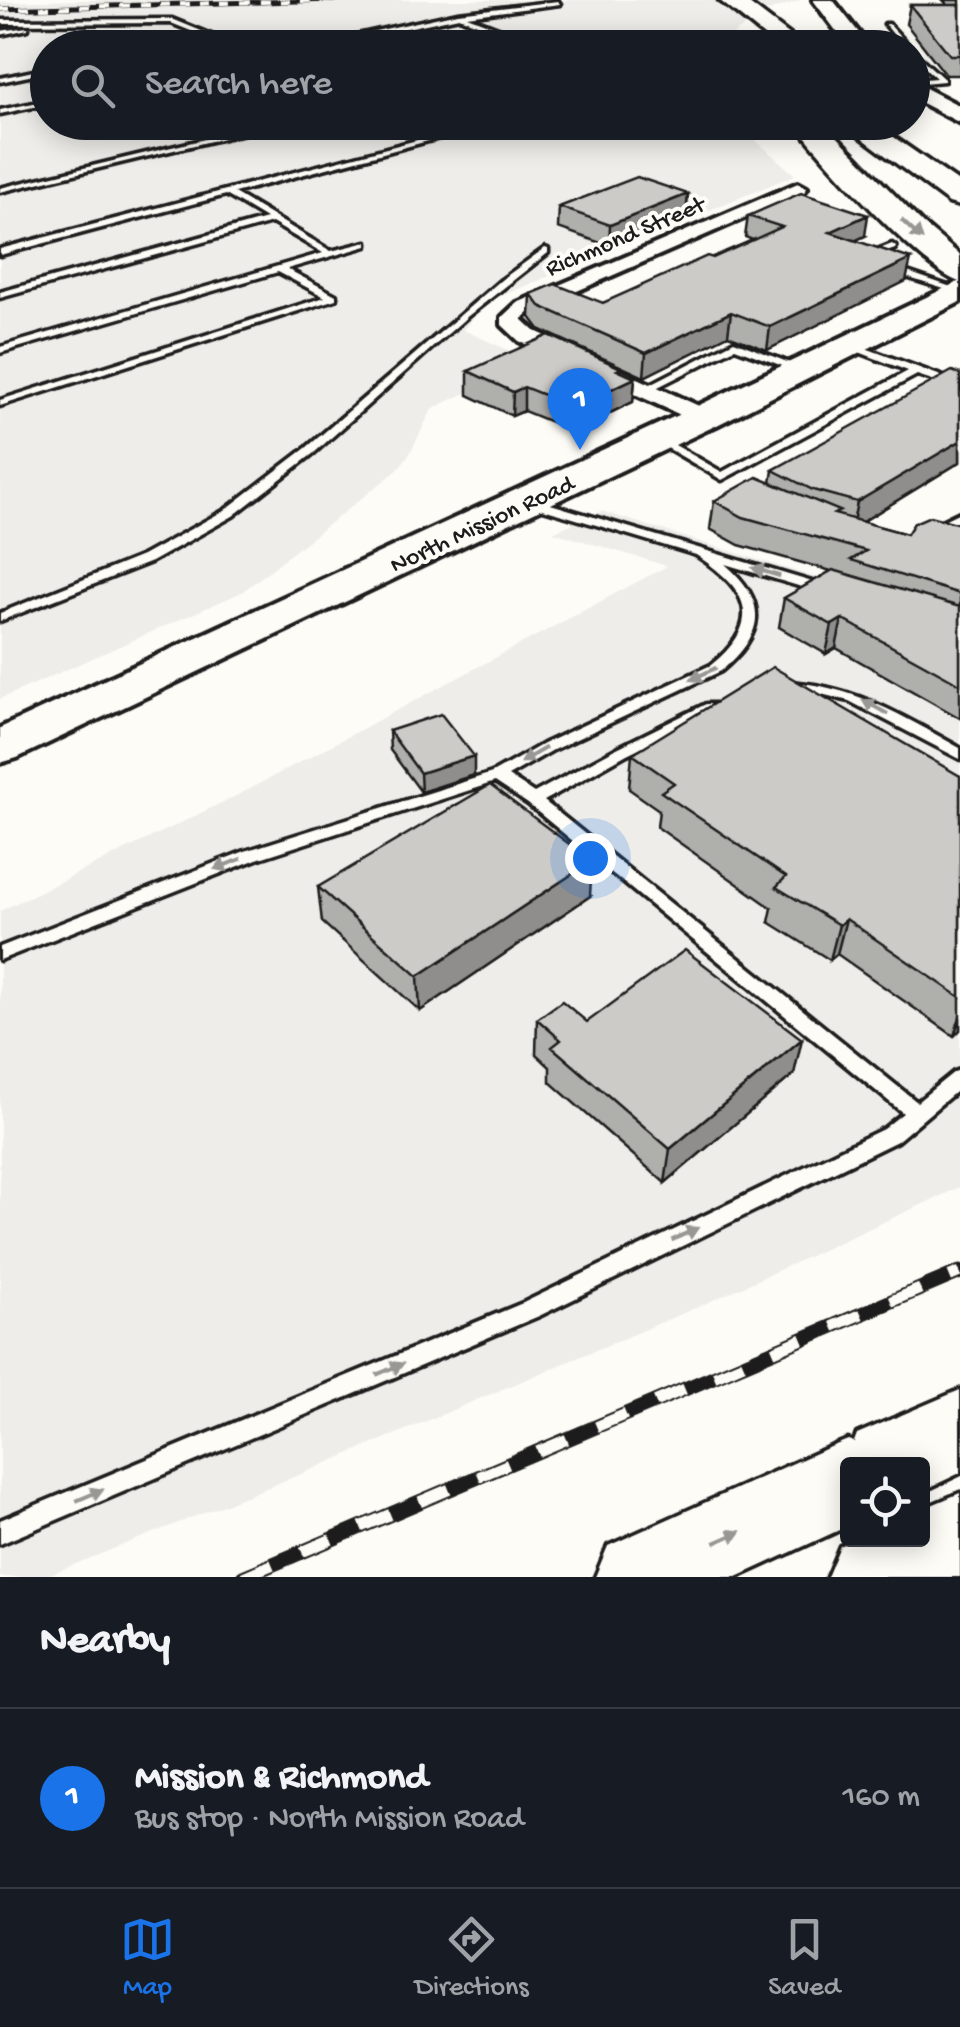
<!DOCTYPE html>
<meta charset="utf-8">
<style>
body{margin:0;font-family:"Gochi Hand",sans-serif;background:#20242c;color:#f1f3f6}
.controls{position:absolute;right:30px;bottom:30px;display:grid;overflow:hidden;border-radius:10px;box-shadow:0 5px 25px #0003}
.controls button{width:90px;height:90px;display:grid;place-items:center;padding:0;border:0;border-bottom:2px solid #363941;background:#171b24;color:#f1f3f6;font:50px sans-serif}
.you{position:absolute;left:590px;top:858px;width:35px;height:35px;margin:-25px;border:8px solid #fff;border-radius:50%;background:#1a73e8;box-shadow:0 0 0 15px #1a73e833}
.badge{display:grid;place-items:center;width:65px;height:65px;border-radius:50%;background:#1a73e8;color:#fff;font-size:32px;font-weight:700}
.pin{position:absolute;translate:-50% -82px;filter:drop-shadow(0 2px 5px #0008)}
.pin::after{content:'';position:absolute;top:52px;width:35px;height:30px;background:inherit;clip-path:polygon(0 0,100% 0,50% 100%)}
.list{margin:0;padding:0;list-style:none}
h2{display:flex;justify-content:space-between;align-items:center;height:130px;margin:0;padding:0 40px;font-size:42px}
h2 small{font-size:32px;font-weight:400;color:#9ea1a6}
.list li{display:grid;grid-template-columns:65px 1fr auto;gap:30px;align-items:center;box-sizing:border-box;height:180px;padding:0 40px;border-top:2px solid #363941}
.list b{display:block;font-size:38px;white-space:nowrap}
.list p{margin:0;font-size:32px;white-space:nowrap;color:#9ea1a6}
.list em{font-size:32px;font-style:normal;color:#9ea1a6}
.icon{flex:none;width:55px;height:55px;fill:none;stroke:currentColor;stroke-width:2;stroke-linecap:round;stroke-linejoin:round}
.map{position:relative;flex:none;width:960px;height:1577px;overflow:hidden}
.search{position:absolute;background:#171b24;box-shadow:0 5px 25px #0003;left:30px;right:30px;top:30px;height:110px;display:flex;align-items:center;gap:25px;box-sizing:border-box;padding:0 35px;border-radius:55px;color:#9ea1a6;font-size:38px}
.sheet{height:310px;background:#171b24}
nav{display:flex;justify-content:space-around;align-items:center;box-sizing:border-box;height:140px;border-top:2px solid #363941;background:#171b24;font-size:28px;color:#9ea1a6}
nav a{display:grid;justify-items:center;gap:5px}
nav .on{color:#1a73e8}
.map>svg:first-child{display:block}
.built{fill:#eeede9}
.lines{fill:none;stroke-linecap:round;stroke-linejoin:round}
.service-casing{stroke:#1c1c1c;stroke-width:7}
.minor-casing{stroke:#1c1c1c;stroke-width:8}
.primary-casing{stroke:#1c1c1c;stroke-width:8}
.motorway-casing{stroke:#1c1c1c;stroke-width:7}
.service{fill:#fdfcf7;fill-rule:evenodd}
.minor{fill:#fdfcf7;fill-rule:evenodd}
.primary{fill:#fdfcf7;fill-rule:evenodd}
.motorway{fill:#fdfcf7;fill-rule:evenodd}
.rail-far1-casing{stroke:#1c1c1c;stroke-width:5}
.rail-casing{stroke:#1c1c1c;stroke-width:15}
.rail-far1{stroke:#fdfcf7;stroke-width:4;stroke-dasharray:10;stroke-linecap:butt}
.rail{stroke:#fdfcf7;stroke-width:11;stroke-dasharray:32;stroke-linecap:butt}
.wall{fill:#afafac;stroke:#1c1c1c;stroke-width:2.5}
.shaded-wall{fill:#8f8e8c;stroke:#1c1c1c;stroke-width:2.5}
.building{fill:#cccbc8;stroke:#1c1c1c;stroke-width:2.5}
.oneway{fill:#989794}
.labels{text-anchor:middle;stroke-width:8;stroke-linejoin:round;paint-order:stroke}
.far-street-label{font-size:25px;fill:#1c1c1c;stroke:#fdfcf7}
</style>
<div class="map">
<svg width="960" height="1577" viewBox="0 0 960 1577">
<rect width="100%" height="100%" fill="#fdfcf7"/>
<filter id="ink" filterUnits="userSpaceOnUse"><feTurbulence type="fractalNoise" baseFrequency=".01" numOctaves="2"/><feDisplacementMap in="SourceGraphic" scale="20" xChannelSelector="R" yChannelSelector="G"/><feConvolveMatrix kernelMatrix="1 2 1 2 8 2 1 2 1" color-interpolation-filters="sRGB"/></filter>
<g filter="url(#ink)">
<path class="built" d="M85,0H801L762,13L717,47L48,48V122L736,123L795,175L484,303L463,330L533,361L432,409L409,455L395,472L242,592L0,699V2Z
M601,511L960,622V1187L700,1306L301,1474L43,1577H0V911L242,793L667,566L553,532Z"/>
<g class="lines">
<defs>
<path id="service" d="M558,1L560,4L467,16L550,48H540L459,17L313,48H298L458,13Z
M172,19L243,48C231,48 220,39 210,40C192,40 175,48 157,48L206,37L171,23L0,24V20Z
M885,24H889L911,48H904Z
M28,27V29L0,35V31Z
M912,50L944,79V81L912,84V80L936,78L912,56Z
M48,68V72L0,82V78Z
M48,100V104L0,114V110Z
M276,122H290L0,192V188Z
M486,122H499L234,193L331,251L367,242V246L287,269L336,295V299L0,406V400L325,297L278,272L0,353V347L323,253L272,223L0,298V292L266,219L226,195L0,255V249Z
M892,244L896,247L895,249L864,260L860,257Z
M545,248L548,249V253L468,316L314,453L233,516L151,562L0,621V613L142,556L225,510L306,448L501,280Z
M887,267H893L960,290V294L887,271Z
M734,341L805,369L796,371L735,348L648,392L639,390Z
M846,343H852L960,383V389L917,375L722,480L652,439L661,437L722,472L908,371L846,347Z
M527,497L829,587V593L825,594L725,564C770,603 764,635 721,671L553,750L508,776L534,793L617,748L706,704H716L718,707L716,710L627,754L544,801L917,1102L954,1072L960,1070V1088L897,1141L539,1316L0,1544V1520L525,1302L883,1129L903,1113L528,804L495,782L257,859L0,960V947L245,851L492,773L543,744L711,665C765,621 748,589 696,555L523,503L521,501Z
M960,512V520L931,533L925,529Z
M785,682C851,684 903,716 960,748V759L849,701L809,691L780,689L778,686Z"/>
<path id="minor" d="M798,183L807,188L804,192L531,311L522,319L535,331L712,412L716,417L712,422H696L519,341L502,325V317L517,303Z"/>
<path id="primary" d="M813,0H833L871,48H849Z
M912,81L960,106V123L912,98Z
M960,281V302L717,425L17,758L0,763V728L691,409Z"/>
<path id="motorway" d="M719,0H744L807,48H779Z
M794,122H823L922,223L960,255V282C925,273 818,155 794,122Z
M841,122H872L960,183V206L949,203Z
M960,1390V1473L922,1491V1464H848V1526L737,1577H595L608,1546L818,1452L848,1440L854,1442L857,1434Z
M960,1493V1577H827L840,1546L854,1540H922V1509Z"/>
</defs>
<use href="#service" class="service-casing"/>
<use href="#minor" class="minor-casing"/>
<use href="#primary" class="primary-casing"/>
<use href="#motorway" class="motorway-casing"/>
<use href="#service" class="service"/>
<use href="#minor" class="minor"/>
<use href="#primary" class="primary"/>
<use href="#motorway" class="motorway"/>
<defs>
<path id="rail-far1" d="M0,9L335,0"/>
<path id="rail" d="M243,1577L960,1272"/>
</defs>
<use href="#rail-far1" class="rail-far1-casing"/>
<use href="#rail" class="rail-casing"/>
<use href="#rail-far1" class="rail-far1"/>
<use href="#rail" class="rail"/>
</g>
<path class="wall" d="M943,0H960V75H946L906,24L910,5H948Z
M688,194L686,215L609,246L558,228L559,207Z
M748,216L865,236L856,240L906,281L767,350L728,335L644,377L539,329L530,317L531,294L603,303L753,240L745,237Z
M621,368V372L635,378L633,402L573,431L524,411L512,416L468,395V371Z
M960,374V462L862,522L907,534L960,524V718L836,648L826,654L779,627L784,598L831,571L739,545L710,529L714,501L771,483L773,470Z
M389,731L474,775L421,792L390,750Z
M632,754L960,776V1030L954,1036L837,954L830,960L769,922L772,908L657,827L659,810L629,789Z
M318,887L590,896L420,1011L322,922Z
M537,1019L587,1022L794,1074L665,1183L550,1082V1067L536,1054Z"/>
<path class="shaded-wall" d="M688,194L686,215L609,246L610,225Z
M868,215L865,236L827,254L830,232Z
M911,259L906,281L767,350L770,327Z
M731,312L728,335L644,377L646,353Z
M621,368L620,385L635,378L633,402L573,431L574,407Z
M524,387V411L512,416L513,392Z
M960,441V462L852,528L857,502Z
M842,619L836,648L826,654L832,625Z
M474,756V775L421,792L420,773Z
M592,861L590,896L420,1011L418,976Z
M846,919L837,954L830,960L839,925Z
M960,1017V1030L954,1036Z
M802,1039L794,1074L665,1183L670,1149Z"/>
<path class="building" d="M910,5H960V55H950Z
M637,177L688,194L610,225L559,207Z
M801,193L868,215L830,232L911,259L770,327L731,312L646,353L540,306L531,294L555,284L603,303L707,256L713,258L782,227L748,216Z
M549,335L621,368L617,370L635,378L574,407L524,387L513,392L468,371Z
M952,371L960,374V441L857,502L813,490L773,470Z
M757,477L840,511L834,514L907,534L914,523L930,516L960,524V594L851,560L866,551L743,517L714,501Z
M833,570L960,607V684L842,619L832,625L784,598Z
M773,667L960,776V997L846,919L839,925L776,887L786,877L661,792L674,783L632,754Z
M441,714L474,756L420,773L389,731Z
M490,785L592,861L418,976L318,887Z
M685,950L802,1039L670,1149L552,1047L561,1040L537,1019L562,1001L587,1022Z"/>
<defs><path id="oneway-solid" d="M-6-.8H1V-3.2L6.5 0L1 3.2V.8H-6Z" transform="scale(2.5)"/></defs>
<g class="oneway">
<use href="#oneway-solid" transform="translate(912 230) rotate(43)"/>
<use href="#oneway-solid" transform="translate(766 572) rotate(-163)"/>
<use href="#oneway-solid" transform="translate(703 674) rotate(154)"/>
<use href="#oneway-solid" transform="translate(875 707) rotate(-151)"/>
<use href="#oneway-solid" transform="translate(533 755) rotate(150)"/>
<use href="#oneway-solid" transform="translate(228 864) rotate(159)"/>
<use href="#oneway-solid" transform="translate(685 1234) rotate(-26)"/>
<use href="#oneway-solid" transform="translate(390 1369) rotate(-23)"/>
<use href="#oneway-solid" transform="translate(90 1495) rotate(-23)"/>
<use href="#oneway-solid" transform="translate(728 1537) rotate(-24)"/>
</g>
</g>
<g class="labels">
<g class="far-street-label">
<text transform="translate(624 234) rotate(-23)" y="9">Richmond Street</text>
<text transform="translate(481 522) rotate(-25)" y="9">North Mission Road</text>
</g>
</g>
</svg>
<div class="controls">
<button><svg class="icon" aria-label="locate" viewBox="0 0 24 24"><circle cx="12" cy="12" r="6"/><path d="M12 2v4M12 18v4M2 12h4M18 12h4"/></svg></button>
</div>
<div class="you"></div>
<div class="pin badge" style="left:580px;top:450px">1</div>
<div class="search"><svg class="icon" aria-label="search" viewBox="0 0 24 24"><circle cx="10" cy="10" r="6"/><path d="M15 15l6 6"/></svg>Search here</div>
</div>
<section class="sheet">
<h2>Nearby<small></small></h2>
<ul class="list">
<li><span class="badge">1</span><div><b>Mission &amp; Richmond</b><p>Bus stop · North Mission Road</p></div><em>160 m</em></li>
</ul>
</section>
<nav>
<a class="on"><svg class="icon" aria-label="map" viewBox="0 0 24 24"><path d="M3 6l6-2 6 2 6-2v14l-6 2-6-2-6 2zM9 4v14M15 6v14"/></svg>Map</a>
<a><svg class="icon" aria-label="directions" viewBox="0 0 24 24"><path d="M12 3l9 9-9 9-9-9zM9 14v-3h6M13 9l2 2-2 2"/></svg>Directions</a>
<a><svg class="icon" aria-label="saved" viewBox="0 0 24 24"><path d="M7 4h10v16l-5-4-5 4z"/></svg>Saved</a>
</nav>
